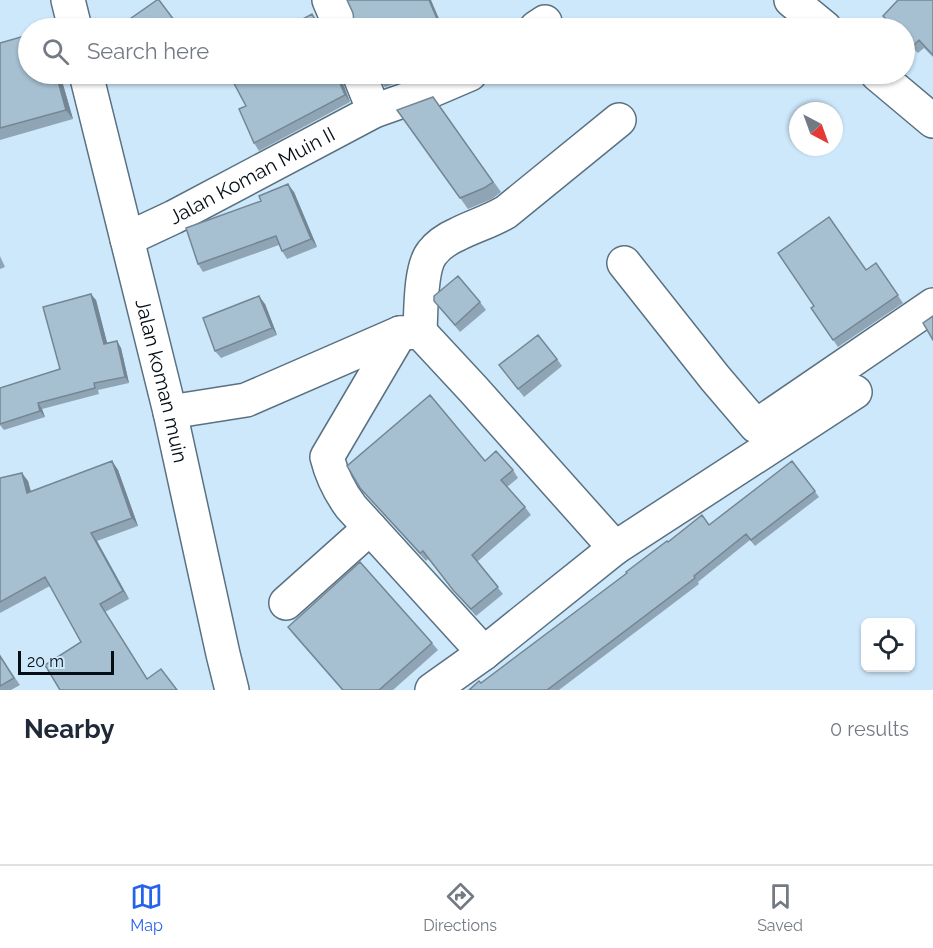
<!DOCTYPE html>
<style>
body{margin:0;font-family:Raleway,sans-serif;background:#f6f6f7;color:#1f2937}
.controls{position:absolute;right:18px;bottom:18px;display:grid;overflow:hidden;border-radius:9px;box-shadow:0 2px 4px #0004}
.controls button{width:54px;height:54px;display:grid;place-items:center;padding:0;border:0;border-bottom:2px solid #e0e1e3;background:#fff;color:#1f2937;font:30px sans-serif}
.compass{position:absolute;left:789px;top:102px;width:54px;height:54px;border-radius:50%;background:#fff;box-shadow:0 2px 4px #0004;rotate:139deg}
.scale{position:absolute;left:18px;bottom:15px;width:96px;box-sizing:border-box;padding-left:6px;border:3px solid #060e15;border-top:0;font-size:16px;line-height:21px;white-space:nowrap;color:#060e15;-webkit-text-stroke:4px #cee8fb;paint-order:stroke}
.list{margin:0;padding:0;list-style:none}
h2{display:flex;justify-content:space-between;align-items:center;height:78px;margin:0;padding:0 24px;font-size:26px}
h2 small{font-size:20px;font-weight:400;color:#747a83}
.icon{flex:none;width:33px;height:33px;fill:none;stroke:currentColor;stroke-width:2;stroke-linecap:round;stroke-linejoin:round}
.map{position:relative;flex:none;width:933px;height:690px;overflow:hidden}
.search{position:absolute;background:#fff;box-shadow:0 2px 4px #0004;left:18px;right:18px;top:18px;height:66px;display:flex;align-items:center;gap:15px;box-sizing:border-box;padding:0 21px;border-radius:33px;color:#747a83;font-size:22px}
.sheet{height:174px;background:#fff}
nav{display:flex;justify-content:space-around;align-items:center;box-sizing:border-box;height:84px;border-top:2px solid #e0e1e3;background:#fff;font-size:16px;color:#747a83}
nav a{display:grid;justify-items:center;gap:3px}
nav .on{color:#2563eb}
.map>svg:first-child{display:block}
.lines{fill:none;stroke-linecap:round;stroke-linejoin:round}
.minor-casing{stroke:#5a7182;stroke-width:36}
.major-casing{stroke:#5a7182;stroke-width:36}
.minor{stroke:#fff;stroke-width:33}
.major{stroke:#fff;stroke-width:33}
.wall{fill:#8fa5b5}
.shaded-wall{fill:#748693}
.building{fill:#a6c0d2;stroke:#748693;stroke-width:1.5}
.labels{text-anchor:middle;stroke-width:6;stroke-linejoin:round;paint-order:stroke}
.street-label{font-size:20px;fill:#060e15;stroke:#cee8fb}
</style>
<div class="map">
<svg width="933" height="690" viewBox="0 0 933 690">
<rect width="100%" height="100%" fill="#cee8fb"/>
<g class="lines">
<defs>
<g id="minor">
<path d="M68,0L75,28"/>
<path d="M329,0L341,28"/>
<path d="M536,28L545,22"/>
<path id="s1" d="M86,74L170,412L223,654L232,690"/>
<path d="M359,74L374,111"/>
<path id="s2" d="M127,239L174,217L374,111L428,92L470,74"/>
<path d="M624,263L715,378L756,426L933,305"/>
<path d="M420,332C421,312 420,268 432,253C438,245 449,238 458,234C474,226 491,221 506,212L619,120"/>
<path d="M400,333L327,457C332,477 339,491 351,507L484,653"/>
<path d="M170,412L246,400L400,333L420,332L473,389L615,548"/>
<path d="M286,603L370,528"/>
<path d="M432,690L484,653L615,548L855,392"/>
</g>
<path id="major" d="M791,0L825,28
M877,74L933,121"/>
</defs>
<use href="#minor" class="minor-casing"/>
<use href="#major" class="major-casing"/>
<use href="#minor" class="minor"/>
<use href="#major" class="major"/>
</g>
<path class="wall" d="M933,0V57L924,48L918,53L904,40V28H893L888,24L883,16Z
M0,43L60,74L73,119L0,140Z
M377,74H421L385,87L379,80Z
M342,81L350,102L259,151L254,143Z
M433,97L501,192L492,199L468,209L397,110Z
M294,192L317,247L287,259L282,251L279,245L203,272L198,264L261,201Z
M0,256L5,267L0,269Z
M876,263L903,303L838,347L811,308Z
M96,300L107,343L117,341L121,348L129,383L98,390L99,394L42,409L45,417L4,430L0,425V388L60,369Z
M434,301L480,302L486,310L460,332Z
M265,304L277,335L221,358L215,351Z
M557,359L562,366L524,397L499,365Z
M112,461L118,470L138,526L97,541L129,599L105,612L147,679L177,690H60L81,642L50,586L0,613V478L28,481L31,491Z
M485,461L513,470L518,478L507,487L525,507L531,515L477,562L503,594L476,616L459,597L428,559L426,561L366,495L360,488Z
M792,461L819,497L755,546L750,540L698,582L699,584L559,690H469L481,683L668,542L709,525Z
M288,627L432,643L438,650L393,690H342L293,634Z
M0,656L20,685L11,690H0Z"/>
<path class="shaded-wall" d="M429,0H431L443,28H441Z
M312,14L318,21L321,28H319Z
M56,74H60L73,119L66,110Z
M336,74H341L342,81L350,102L345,95Z
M288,184L294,192L317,247L311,239Z
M91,294L96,300L109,350L104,344Z
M259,296L265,304L277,335L272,328Z
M117,341L121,348L129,383L125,377Z
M38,403L42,409L45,417L40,411Z
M112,461L118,470L138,526L132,518Z
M22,473L28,481L33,501L27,493Z
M91,533L97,541L129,599L123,591Z"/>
<path class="building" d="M157,0H159L180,28H117Z
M347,0H429L441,28H352L354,22L353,13Z
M898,0H933V55L919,40L913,46L904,37V28H895L883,16Z
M312,14L319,28H275L284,24L286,28Z
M28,35V74H56L66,110L0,128V43Z
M229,74H336L345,95L254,143L239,109L246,106Z
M377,74H397L379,80Z
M433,97L493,182L484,188L460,198L397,110Z
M288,184L311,239L282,251L276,236L198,264L186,228L261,201L259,196Z
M829,217L866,270L876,263L898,295L833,340L811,308L814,306L778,253Z
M458,276L480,302L455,325L434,301V296Z
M91,294L104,344L117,341L125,377L94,383L95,388L38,403L40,411L0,424V388L60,369L43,307Z
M259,296L272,328L215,351L203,318Z
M933,316V340L923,323Z
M538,335L557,359L518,389L499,365Z
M430,395L485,461L496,451L513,470L501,480L525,507L472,555L498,587L471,609L453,590L423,551L420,553L360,488L347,466Z
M112,461L132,518L91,533L123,591L100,604L147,679L161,669L177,690H60L45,665L81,642L45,577L0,602V478L22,473L27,493Z
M792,461L815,491L751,540L746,534L694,576L695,578L547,690H469L479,681L481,683L627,573L626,572L667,541L668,542L702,515L709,525Z
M360,562L432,643L379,690H343L288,627Z
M0,656L14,678L0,686Z"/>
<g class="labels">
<g class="street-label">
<text dy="7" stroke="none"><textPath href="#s2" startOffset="140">Jalan Koman Muin II</textPath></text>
<text dy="7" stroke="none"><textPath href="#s1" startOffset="316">Jalan koman muin</textPath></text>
</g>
</g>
</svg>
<div class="controls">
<button><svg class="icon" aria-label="locate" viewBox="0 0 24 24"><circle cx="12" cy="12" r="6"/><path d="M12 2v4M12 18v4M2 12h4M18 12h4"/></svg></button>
</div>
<svg class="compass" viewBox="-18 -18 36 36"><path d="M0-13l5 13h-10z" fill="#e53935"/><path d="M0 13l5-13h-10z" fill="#747a83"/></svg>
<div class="scale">20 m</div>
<div class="search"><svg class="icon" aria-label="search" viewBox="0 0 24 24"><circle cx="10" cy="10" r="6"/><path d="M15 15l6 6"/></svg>Search here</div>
</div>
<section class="sheet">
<h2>Nearby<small>0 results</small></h2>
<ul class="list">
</ul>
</section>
<nav>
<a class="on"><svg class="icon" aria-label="map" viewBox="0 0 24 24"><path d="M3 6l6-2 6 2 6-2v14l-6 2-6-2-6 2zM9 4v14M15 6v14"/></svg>Map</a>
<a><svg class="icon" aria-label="directions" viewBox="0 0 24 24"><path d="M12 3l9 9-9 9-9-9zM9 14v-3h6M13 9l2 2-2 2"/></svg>Directions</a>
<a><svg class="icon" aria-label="saved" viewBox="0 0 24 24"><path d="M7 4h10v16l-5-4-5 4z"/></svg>Saved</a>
</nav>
